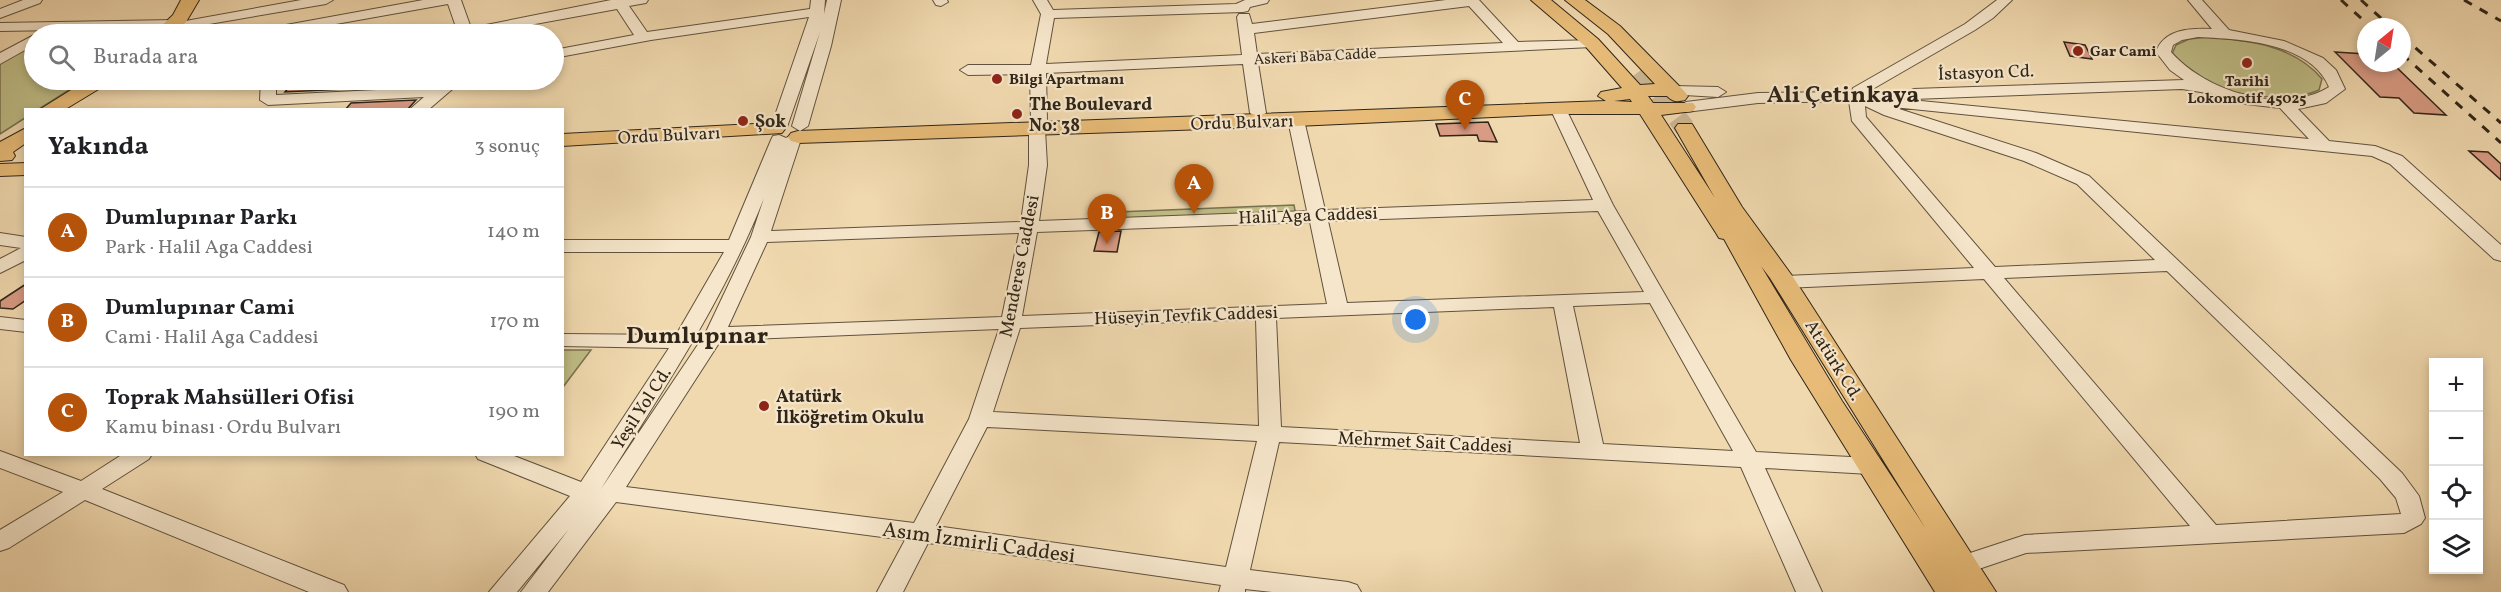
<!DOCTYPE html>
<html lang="tr">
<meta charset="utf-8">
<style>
body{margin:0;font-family:Vollkorn,serif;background:#f6f6f6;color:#202124}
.controls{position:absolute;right:18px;bottom:18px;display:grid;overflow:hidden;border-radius:0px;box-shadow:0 3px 9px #0003}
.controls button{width:54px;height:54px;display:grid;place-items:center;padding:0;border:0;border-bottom:2px solid #e0e0e0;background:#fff;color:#202124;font:30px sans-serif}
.compass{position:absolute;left:2357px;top:18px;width:54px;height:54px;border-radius:50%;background:#fff;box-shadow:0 3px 9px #0003;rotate:30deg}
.you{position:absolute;left:1416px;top:320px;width:21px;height:21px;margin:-15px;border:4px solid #fff;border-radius:50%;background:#1a73e8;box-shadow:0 0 0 9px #1a73e833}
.badge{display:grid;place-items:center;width:39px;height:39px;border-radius:50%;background:#b45309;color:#fff;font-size:20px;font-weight:700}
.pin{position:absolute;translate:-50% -50px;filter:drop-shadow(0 2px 3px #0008)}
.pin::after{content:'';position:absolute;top:32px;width:21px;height:18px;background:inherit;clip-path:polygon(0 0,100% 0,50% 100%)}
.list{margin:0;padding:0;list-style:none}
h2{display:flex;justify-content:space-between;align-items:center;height:78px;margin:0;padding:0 24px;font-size:26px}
h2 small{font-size:20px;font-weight:400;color:#757577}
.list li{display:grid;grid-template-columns:39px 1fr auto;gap:18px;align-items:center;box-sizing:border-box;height:90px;padding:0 24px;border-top:2px solid #e0e0e0}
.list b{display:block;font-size:22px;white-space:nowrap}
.list p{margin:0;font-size:20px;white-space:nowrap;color:#757577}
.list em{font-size:20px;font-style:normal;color:#757577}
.icon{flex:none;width:33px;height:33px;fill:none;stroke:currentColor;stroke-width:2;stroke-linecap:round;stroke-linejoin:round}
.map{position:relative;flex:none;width:2501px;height:592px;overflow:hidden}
.search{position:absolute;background:#fff;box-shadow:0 3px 9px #0003;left:24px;top:24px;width:540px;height:66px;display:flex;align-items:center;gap:15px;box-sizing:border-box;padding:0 21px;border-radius:33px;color:#757577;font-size:22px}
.panel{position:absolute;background:#fff;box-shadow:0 3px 9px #0003;left:24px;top:108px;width:540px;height:348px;border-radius:0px}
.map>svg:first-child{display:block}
.green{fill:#c0be87;stroke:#787250;stroke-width:1.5}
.building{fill:#da9c85;stroke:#2f2518;stroke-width:1.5}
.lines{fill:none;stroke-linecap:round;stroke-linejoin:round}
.major-tunnel{stroke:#cab591;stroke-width:20;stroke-dasharray:20 10;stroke-linecap:butt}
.minor-casing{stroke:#60523e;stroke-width:2}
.major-casing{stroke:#2f2518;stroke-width:2}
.minor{fill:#f6e6cb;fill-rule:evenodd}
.major{fill:#e8bc78;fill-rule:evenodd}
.rail{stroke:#2f2518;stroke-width:3;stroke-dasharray:9 9;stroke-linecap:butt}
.poi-dot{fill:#8f2418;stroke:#f6e6cb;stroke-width:2}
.labels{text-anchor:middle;stroke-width:4.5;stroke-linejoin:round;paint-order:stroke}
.far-poi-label{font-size:15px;font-weight:bold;fill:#2f2518;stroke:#f6e6cb;text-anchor:start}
.far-street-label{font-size:15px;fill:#2f2518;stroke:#f6e6cb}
.street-label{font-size:18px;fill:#2f2518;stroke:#f6e6cb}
.poi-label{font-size:18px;font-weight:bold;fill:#2f2518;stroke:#f6e6cb;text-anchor:start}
.near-street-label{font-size:21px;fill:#2f2518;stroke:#f6e6cb}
.district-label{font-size:24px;font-weight:bold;fill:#2f2518;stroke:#f6e6cb}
</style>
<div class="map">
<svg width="2501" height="592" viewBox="0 0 2501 592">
<rect width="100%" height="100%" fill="#f1d9af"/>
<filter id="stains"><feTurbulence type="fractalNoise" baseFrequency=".00333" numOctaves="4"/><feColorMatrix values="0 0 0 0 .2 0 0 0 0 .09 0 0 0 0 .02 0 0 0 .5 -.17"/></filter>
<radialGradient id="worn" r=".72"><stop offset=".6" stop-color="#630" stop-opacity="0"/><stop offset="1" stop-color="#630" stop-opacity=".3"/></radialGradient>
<path class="green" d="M89,28L134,29L126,34H50Z
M2209,37C2249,40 2295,46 2322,79L2319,90C2289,104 2225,96 2197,77C2188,70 2180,62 2172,54L2176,45L2189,39Z
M34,43V80H85L39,109L26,110L25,118L0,134V62Z
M1294,205L1296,216L1088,223L1092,213Z
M563,350H591L563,387L562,350Z"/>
<path class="building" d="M2064,42L2085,45L2092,59L2070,56Z
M2335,52L2366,54V63H2392L2446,115L2414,113L2399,98L2380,97Z
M295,80H434L429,85L285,92Z
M416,100L407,110H345L351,103Z
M1488,122L1497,142L1479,141L1477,135L1440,136L1436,124Z
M2469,151L2488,152L2501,164V180Z
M1121,231L1117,252L1094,251L1099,232Z
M26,284V300L13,309L0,308V301Z"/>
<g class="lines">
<path class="major-tunnel" d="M1641,70L1685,128"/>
<defs>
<path id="minor" d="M23,0H42L40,3L0,18V9Z
M301,0H333L326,4L186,28L180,26L174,28L0,31V23L174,20L180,22Z
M423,0H461L471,28L611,0H648L646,3L629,6L647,32L810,9L811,0H825L824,14L827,0H841L831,46L808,126L800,131L792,126L820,32L787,127L779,132L771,127L809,17L651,40L554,58V50L634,35L617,9L481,34H454L457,30L448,4L280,34H270L268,31L275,27Z
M933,0H947L948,2L941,6L936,5Z
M1033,0H1047L1053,10L1236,4L1245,0H1269L1267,3L1250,7L1248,11L1243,12L1054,18L1046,64L1242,55L1237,17L1239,14H1249L1252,24L1446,0H1479L1518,42L1597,40L1599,43L1592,47L1258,63L1266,113L1258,118L1250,113L1243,64L1046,73L1047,121L1040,126L1045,130L1047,165L1039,221L1307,211L1288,120L1296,115L1304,120L1325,210L1593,200L1550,108L1558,103L1564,105L1613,205L1756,452L1870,458L1878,460L1881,466L1878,472L1870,474L1765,468L1822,592H1796L1741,467L1279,442L1250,570L1348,582L1357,585L1361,592H1272L1245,589V592H1219L1221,585L928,543L903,592H877L905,540L616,502L548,592H521L569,529L517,592H489L570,496L478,459L475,454H509L581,482L669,348L562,346V334L676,335L724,252H562V240H729L771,140L773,136L779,135L786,138L793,134L801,139L771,231L1021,222L1029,165V130L1036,125L1031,121L1030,74L968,75L960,70L968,65H1031L1041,14ZM1469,6L1503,43L1257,54L1254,33ZM764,198L751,237L705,334L601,489C660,395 723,302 764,198ZM1598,211L1644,292L1347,303L1328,221ZM1310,222L1327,304L1022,316L1037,232ZM1019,233L1002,317L728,327L767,242ZM1650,303L1733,451L1603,444L1573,306ZM1554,307L1580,443L1281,427L1276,318ZM1256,319L1259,426L993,412L1020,328ZM999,329L969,419L914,523L626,487L721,340ZM987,427L1257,441L1226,567L936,526Z
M1997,0H2012L1993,18L1975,30L1871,90L1890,98L2309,139L2280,108L2246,104L2213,94L2182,89L1913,99L1905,94L1913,89L2184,80L2170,70L2156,52C2164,29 2190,28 2212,29L2188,0H2202L2229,30L2284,41L2323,58L2336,70L2345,89L2326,103L2298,109L2329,141L2375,146L2402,156L2501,245V261L2494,259L2390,164L2372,156L1893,107L2036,153L2089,176L2402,473L2419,496L2425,518L2421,524L2404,533L2026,553L1964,574L1955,572L1952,565L1955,558L2025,535L2190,526L1984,279L1785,288L1778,286L1775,282L1778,278L1785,276L1974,268L1852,121L1849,101L1758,103L1686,112L1678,107L1686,102L1758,93L1852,92L1853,88L1965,24ZM2198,37C2240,39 2310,42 2329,87C2282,116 2205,91 2171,52L2173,45L2182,40ZM1865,106L1884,115L2024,161L2077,184L2155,260L1995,267L1866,117ZM2167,271L2380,479L2396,498L2401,514L2216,525L2004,278Z
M34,35V45L0,64V53Z
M261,80H276V95L437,87L446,80H463L428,110H409L424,97L268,105L260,100Z
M1674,86L1718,87L1726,92L1718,97L1668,94L1666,91L1668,88Z
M0,233L26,237V260L0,273V259L21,248L0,245Z
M0,317L26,320V332L0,329Z
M0,451L81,481L123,454H152L149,459L102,489L344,585L348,592H309L85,500L9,548L0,551V530L63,492L0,468Z"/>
<path id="major" d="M181,0H199L186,22L172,34H153L173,15Z
M1531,0H1551L1598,39L1640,85L1655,84L1608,34L1565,0H1585L1620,26L1685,92L1688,96L1685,100C1677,102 1673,102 1667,96H1648L1653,103H1693L1696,107L1693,111L1661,115L1715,198L1675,128L1678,124H1692L1742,207L1793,277L1996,592H1935L1791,360L1724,239L1719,238L1716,233L1640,114H1558L1296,126L798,143L791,141L788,137L791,133L798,131L1606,101L1598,96L1601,92L1622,88L1586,47ZM1630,99L1632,102L1614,101ZM1761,266L1770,278L1926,529L1842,401Z
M87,80H110L107,84L64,110H39Z
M775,123L782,125L785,129L782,133L562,146V134Z
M26,128V143L13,152L15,156L12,160L0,161V142Z
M26,163V175L0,176V164Z"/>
</defs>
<use href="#minor" class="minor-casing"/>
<use href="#major" class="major-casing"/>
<use href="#minor" class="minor"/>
<use href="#major" class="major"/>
<path class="rail" d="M2341,0L2371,27
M2361,0L2391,27
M2464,0L2501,21
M2402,36L2501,123
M2402,54L2501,143"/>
</g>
<g class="poi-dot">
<circle cx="2078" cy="51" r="6"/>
<circle cx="2247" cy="63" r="6"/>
<circle cx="997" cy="79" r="6"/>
<circle cx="1017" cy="114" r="6"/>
<circle cx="743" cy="121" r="6"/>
<circle cx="764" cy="406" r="6"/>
</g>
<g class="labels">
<g class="far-poi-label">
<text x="2090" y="56">Gar Cami</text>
<text x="1009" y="84">Bilgi Apartmanı</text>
<text x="2247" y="86" text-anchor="middle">Tarihi<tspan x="2247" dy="17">Lokomotif 45025</tspan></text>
</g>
<g class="far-street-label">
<text transform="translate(1315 56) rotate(-3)" y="5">Askeri Baba Cadde</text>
</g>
<g class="street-label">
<text transform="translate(1986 72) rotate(-2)" y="6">İstasyon Cd.</text>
<text transform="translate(1242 122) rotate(-2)" y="6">Ordu Bulvarı</text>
<text transform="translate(669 135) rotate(-3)" y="6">Ordu Bulvarı</text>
<text transform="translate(1308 215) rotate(-2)" y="6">Halil Aga Caddesi</text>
<text transform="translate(1019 266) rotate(-79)" y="6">Menderes Caddesi</text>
<text transform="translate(1186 315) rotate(-2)" y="6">Hüseyin Tevfik Caddesi</text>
<text transform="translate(1834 360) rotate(58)" y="6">Atatürk Cd.</text>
<text transform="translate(641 408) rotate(-57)" y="6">Yeşil Yol Cd.</text>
<text transform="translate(1425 442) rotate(3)" y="6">Mehrmet Sait Caddesi</text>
</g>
<g class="poi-label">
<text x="1029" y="110">The Boulevard<tspan x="1029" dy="21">No: 38</tspan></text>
<text x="755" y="127">Şok</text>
<text x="776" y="402">Atatürk<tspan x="776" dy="21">İlköğretim Okulu</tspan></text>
</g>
<g class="near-street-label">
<text transform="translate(979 542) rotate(8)" y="7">Asım İzmirli Caddesi</text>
</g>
<g class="district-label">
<text x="1843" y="102">Ali Çetinkaya</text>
<text x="697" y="343">Dumlupınar</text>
</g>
</g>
<rect width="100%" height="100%" filter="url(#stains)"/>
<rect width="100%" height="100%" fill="url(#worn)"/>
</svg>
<div class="controls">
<button>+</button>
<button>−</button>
<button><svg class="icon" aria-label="locate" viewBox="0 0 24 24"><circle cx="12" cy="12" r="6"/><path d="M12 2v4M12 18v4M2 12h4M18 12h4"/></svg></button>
<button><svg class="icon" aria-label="layers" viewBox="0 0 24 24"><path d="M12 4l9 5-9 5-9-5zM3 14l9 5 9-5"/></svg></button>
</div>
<svg class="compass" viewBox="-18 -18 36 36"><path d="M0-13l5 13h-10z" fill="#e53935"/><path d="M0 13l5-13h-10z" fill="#757577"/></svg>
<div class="you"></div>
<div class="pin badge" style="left:1194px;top:214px">A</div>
<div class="pin badge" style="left:1107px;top:244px">B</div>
<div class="pin badge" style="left:1465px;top:130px">C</div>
<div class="search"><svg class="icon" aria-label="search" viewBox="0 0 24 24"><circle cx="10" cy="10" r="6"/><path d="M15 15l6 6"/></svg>Burada ara</div>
<section class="panel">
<h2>Yakında<small>3 sonuç</small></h2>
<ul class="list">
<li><span class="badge">A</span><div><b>Dumlupınar Parkı</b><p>Park · Halil Aga Caddesi</p></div><em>140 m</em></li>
<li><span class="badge">B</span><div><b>Dumlupınar Cami</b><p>Cami · Halil Aga Caddesi</p></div><em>170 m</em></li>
<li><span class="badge">C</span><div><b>Toprak Mahsülleri Ofisi</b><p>Kamu binası · Ordu Bulvarı</p></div><em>190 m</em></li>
</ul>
</section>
</div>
